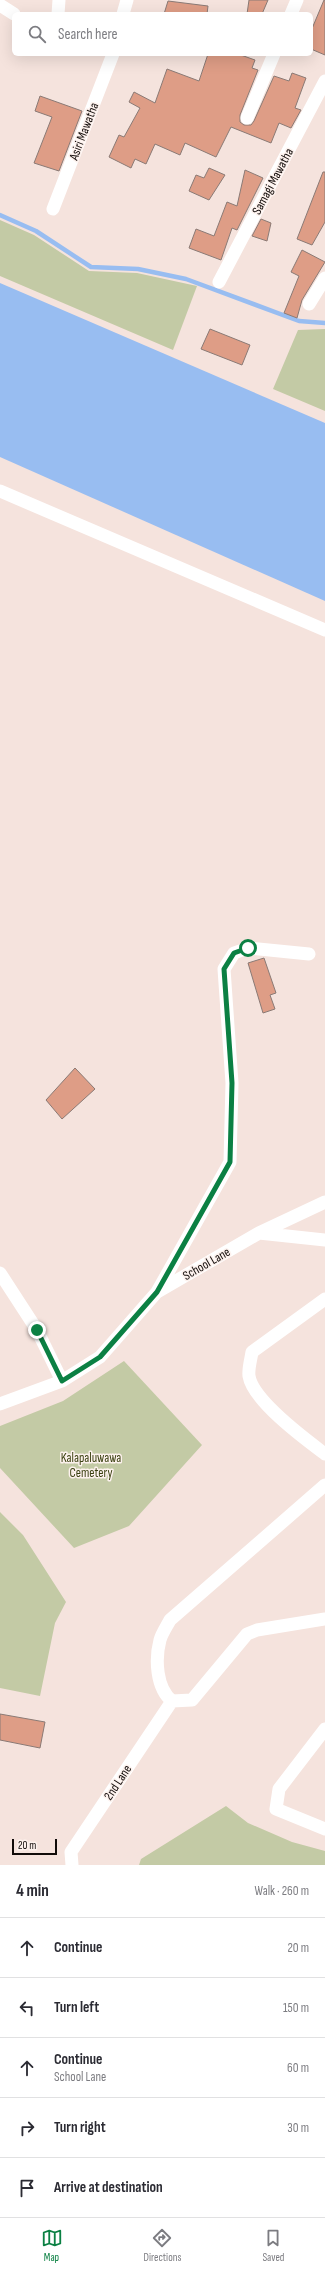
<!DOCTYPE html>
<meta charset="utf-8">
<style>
body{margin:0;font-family:"Sofia Sans Condensed",sans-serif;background:#f2f2f3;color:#2b2b33}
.scale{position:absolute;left:12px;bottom:10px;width:45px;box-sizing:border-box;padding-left:4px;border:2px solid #110b09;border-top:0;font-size:11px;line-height:14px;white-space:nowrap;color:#110b09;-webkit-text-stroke:3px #fdf2ee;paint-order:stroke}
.stop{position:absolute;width:12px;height:12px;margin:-9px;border:3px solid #0b8043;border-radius:50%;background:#fff}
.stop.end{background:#0b8043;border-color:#fff;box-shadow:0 1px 4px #0008}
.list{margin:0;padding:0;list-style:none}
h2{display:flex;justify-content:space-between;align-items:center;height:52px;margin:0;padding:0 16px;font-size:17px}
h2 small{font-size:13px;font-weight:400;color:#7c7c81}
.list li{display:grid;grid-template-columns:26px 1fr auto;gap:12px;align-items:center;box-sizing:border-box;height:60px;padding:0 16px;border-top:1px solid #e1e1e2}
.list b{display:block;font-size:15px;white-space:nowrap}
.list p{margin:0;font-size:13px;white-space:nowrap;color:#7c7c81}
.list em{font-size:13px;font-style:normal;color:#7c7c81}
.icon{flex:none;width:22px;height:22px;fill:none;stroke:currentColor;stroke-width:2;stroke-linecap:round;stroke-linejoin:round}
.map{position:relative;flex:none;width:325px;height:1865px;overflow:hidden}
.search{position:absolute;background:#fff;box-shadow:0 4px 16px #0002;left:12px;right:12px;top:12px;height:44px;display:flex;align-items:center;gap:10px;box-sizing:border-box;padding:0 14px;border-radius:6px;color:#7c7c81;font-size:15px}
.sheet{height:352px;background:#fff}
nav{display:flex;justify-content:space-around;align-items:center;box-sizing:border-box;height:56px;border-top:1px solid #e1e1e2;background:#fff;font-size:11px;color:#7c7c81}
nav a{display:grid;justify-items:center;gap:2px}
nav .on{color:#0b8043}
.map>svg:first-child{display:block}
.green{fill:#c3caa5}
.water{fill:#98bdf1}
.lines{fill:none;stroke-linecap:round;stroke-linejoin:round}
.stream{stroke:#98bdf1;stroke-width:4.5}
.building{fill:#de9d86;stroke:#8a7a75}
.minor{stroke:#fff;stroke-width:13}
.route{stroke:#0b8043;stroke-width:5}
.labels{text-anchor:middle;stroke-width:3;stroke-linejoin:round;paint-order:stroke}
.street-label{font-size:13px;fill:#110b09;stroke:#fdf2ee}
.park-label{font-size:13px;fill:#3a4010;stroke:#fdf2ee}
</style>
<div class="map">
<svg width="325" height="1865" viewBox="0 0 325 1865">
<rect width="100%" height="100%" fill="#f5e3dd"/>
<path class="green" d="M0,220L34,235L89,271L137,273L197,286L173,350L0,276Z
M325,329V411L273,389L298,330Z
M124,1361L202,1445L129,1526L74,1548L0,1468V1426L63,1401Z
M0,1512L23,1535L66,1602L55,1623L40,1696L0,1688Z
M226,1806L248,1823L292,1842L325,1851V1865H139L141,1859Z"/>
<path class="water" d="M0,283L325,423V601L0,457Z"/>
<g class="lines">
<path class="stream" d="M0,215L36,231L91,267L138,269L186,279L299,321L325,323"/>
</g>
<path class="building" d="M249,0H268L262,14H247Z
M324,0H325V55L311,49V31Z
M168,1L208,6L207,14H164Z
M208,54H238L255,60L252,68L258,70L240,115V122L244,125H251L254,121L274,76L289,81L292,73L306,78L295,108L301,110L291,128L279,123L271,143L231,127L216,157L185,143L180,155L155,144L146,164L135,159L131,168L109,157L119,135L124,137L140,108L129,102L134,92L155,103L167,69L199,81Z
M40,96L82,111L59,171L34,163L52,117L35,111Z
M209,168L225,175L209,200L189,191L196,175L204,178Z
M245,170L263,178L237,230L232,228L221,260L189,248L196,229L214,236L227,202L237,206Z
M323,172H325V222L312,245L297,239Z
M261,219L271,223L267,241L252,236Z
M302,250L325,262L302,300L297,318L284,313L299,276L291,272Z
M210,329L250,345L242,365L201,349Z
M264,958L276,993L270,995L275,1009L263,1013L248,963Z
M75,1068L95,1089L62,1119L46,1100Z
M0,1714L45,1722L40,1748L0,1740Z"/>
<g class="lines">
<path class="minor" d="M0,5L14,14
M58,14L59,0
M123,14L127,0
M291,14L297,0
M247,118L274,54
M53,209L113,54
M219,282L325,81
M309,304L325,278
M0,491L325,630
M259,1233L325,1240
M0,1273L37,1330L62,1381
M157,1292L230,1162L232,1083L224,969L234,953L248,948L309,954
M325,1299L252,1352C251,1359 248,1369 249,1376C253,1401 305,1439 325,1454
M0,1404L62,1381L100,1357L157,1292L259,1233L325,1202
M325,1485L170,1620C167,1626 162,1633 160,1640C155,1659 156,1688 172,1701L192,1700L247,1634L257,1630L325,1619
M325,1729L279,1789L276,1809L325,1829
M72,1865L71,1852L172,1701"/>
</g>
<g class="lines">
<path class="route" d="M37,1330L62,1381L100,1357L157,1292L230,1162L232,1083L224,969L234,953L248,948"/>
</g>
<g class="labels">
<g class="street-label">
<text transform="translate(83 131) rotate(-69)" y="5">Asiri Mawatha</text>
<text transform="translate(272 181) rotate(-62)" y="5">Samagi Mawatha</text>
<text transform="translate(206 1263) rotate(-30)" y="5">School Lane</text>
<text transform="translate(117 1782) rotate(-57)" y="5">2nd Lane</text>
</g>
<g class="park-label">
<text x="91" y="1462">Kalapaluwawa<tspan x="91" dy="15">Cemetery</tspan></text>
</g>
</g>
</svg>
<div class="scale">20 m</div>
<div class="stop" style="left:248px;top:948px"></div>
<div class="stop end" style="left:37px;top:1330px"></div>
<div class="search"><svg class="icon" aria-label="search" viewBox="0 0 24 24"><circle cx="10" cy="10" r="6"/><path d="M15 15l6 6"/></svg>Search here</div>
</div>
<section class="sheet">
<h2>4 min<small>Walk · 260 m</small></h2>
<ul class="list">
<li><svg class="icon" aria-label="ahead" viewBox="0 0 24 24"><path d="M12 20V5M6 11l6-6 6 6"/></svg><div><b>Continue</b></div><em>20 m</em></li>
<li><svg class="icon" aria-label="left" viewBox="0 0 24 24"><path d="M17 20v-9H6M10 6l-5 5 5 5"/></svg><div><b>Turn left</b></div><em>150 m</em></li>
<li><svg class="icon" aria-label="ahead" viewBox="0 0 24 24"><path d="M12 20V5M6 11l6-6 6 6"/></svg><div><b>Continue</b><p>School Lane</p></div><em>60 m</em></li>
<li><svg class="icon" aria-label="right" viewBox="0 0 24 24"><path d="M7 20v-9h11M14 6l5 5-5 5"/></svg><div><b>Turn right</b></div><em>30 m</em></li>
<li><svg class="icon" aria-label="arrive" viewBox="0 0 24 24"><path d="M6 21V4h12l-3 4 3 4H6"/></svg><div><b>Arrive at destination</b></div></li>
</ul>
</section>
<nav>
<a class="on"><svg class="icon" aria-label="map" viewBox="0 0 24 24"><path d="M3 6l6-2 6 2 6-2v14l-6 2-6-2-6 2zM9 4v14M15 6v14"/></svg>Map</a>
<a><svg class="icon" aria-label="directions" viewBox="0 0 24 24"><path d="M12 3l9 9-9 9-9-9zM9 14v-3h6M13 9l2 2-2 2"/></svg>Directions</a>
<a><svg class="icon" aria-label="saved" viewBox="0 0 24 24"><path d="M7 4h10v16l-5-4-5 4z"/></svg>Saved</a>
</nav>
